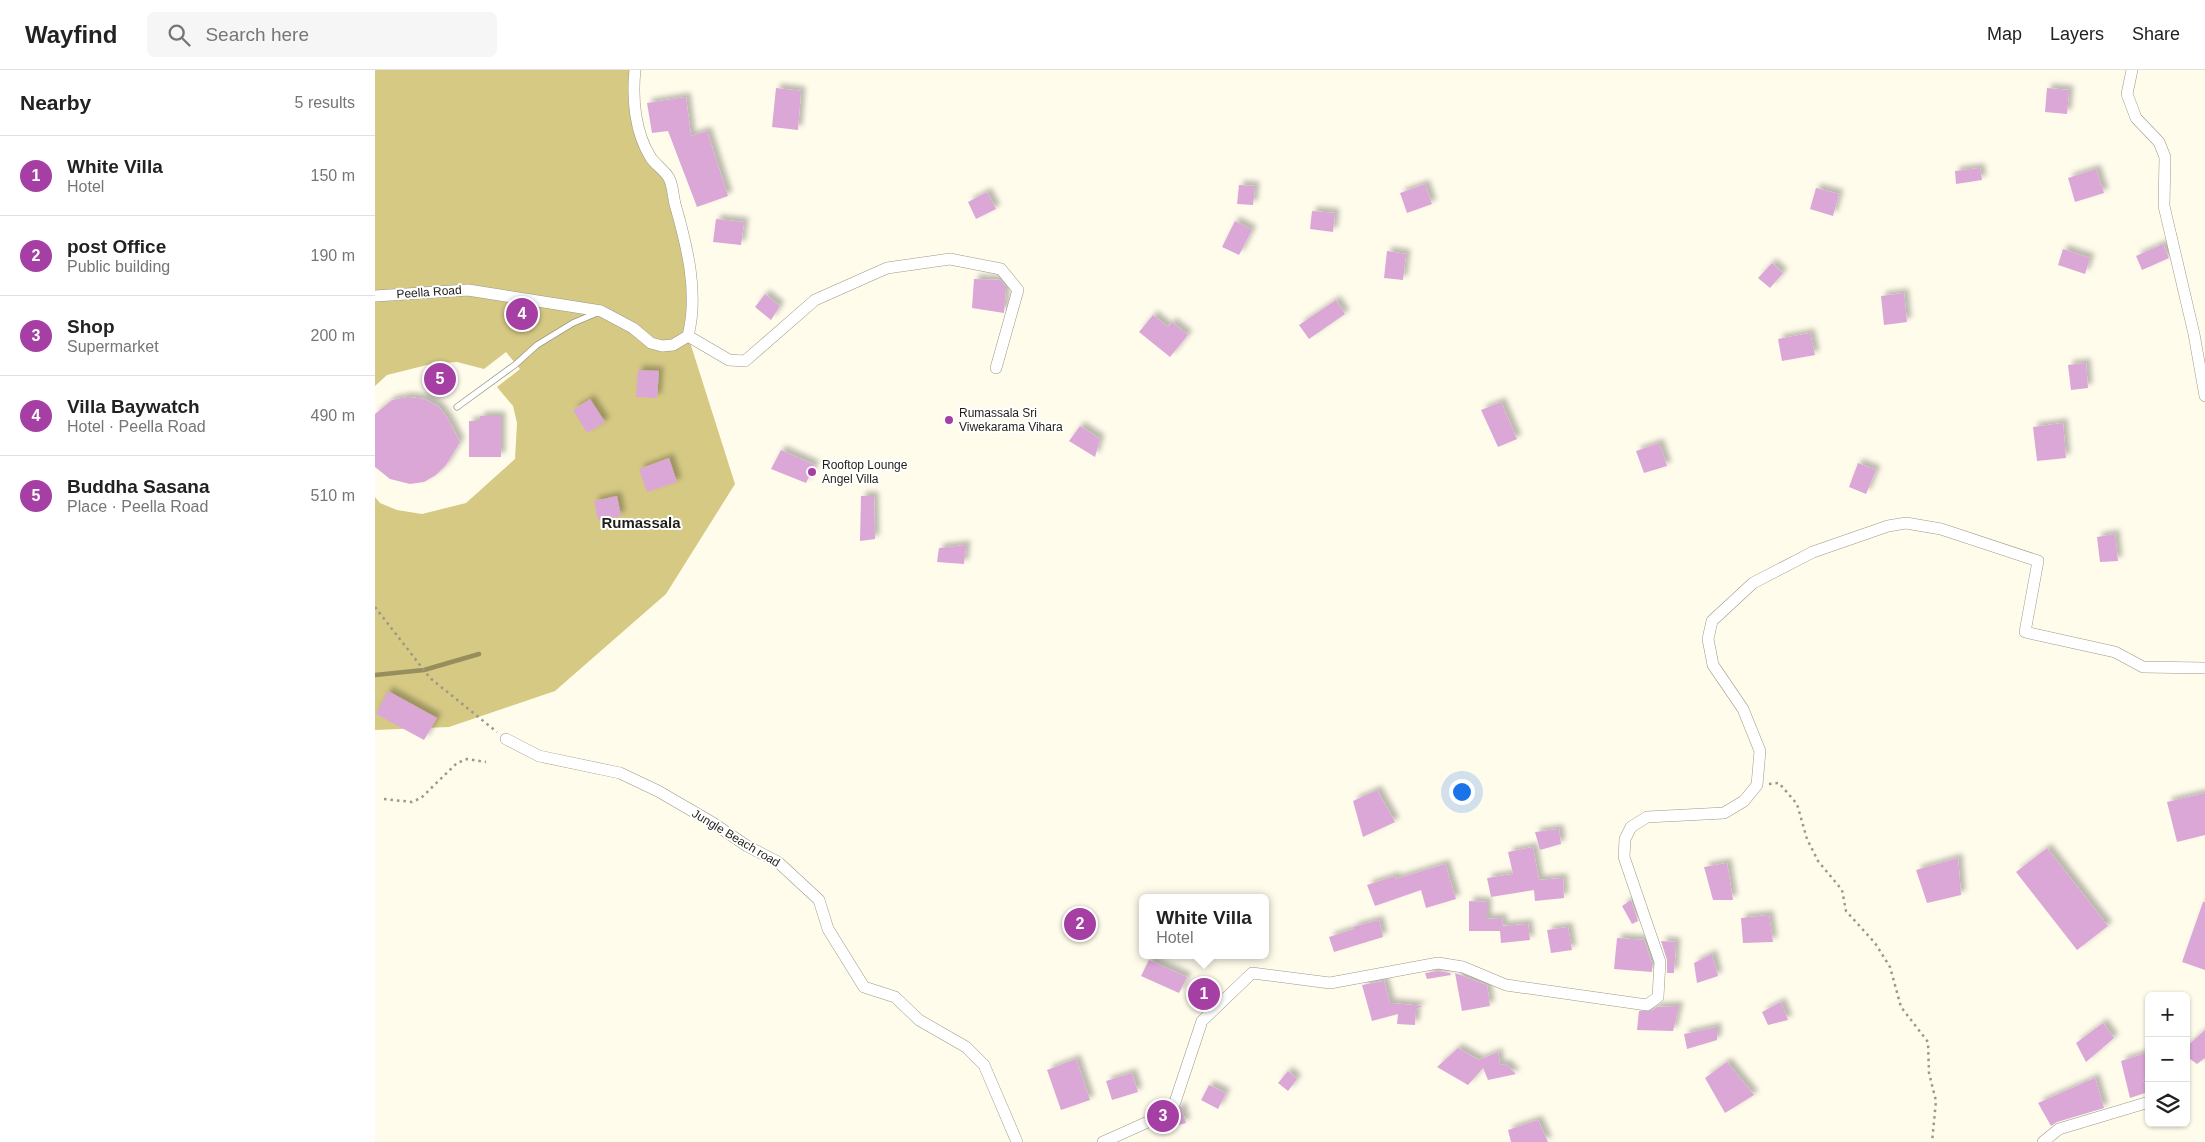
<!DOCTYPE html>
<meta charset="utf-8">
<style>
body{margin:0;font-family:Helvetica,sans-serif;background:#f6f6f6;color:#222}
.controls{position:absolute;right:15px;bottom:15px;display:grid;overflow:hidden;border-radius:8px;box-shadow:0 1px 4px #0004}
.controls button{width:45px;height:45px;display:grid;place-items:center;padding:0;border:0;border-bottom:1px solid #e0e0e0;background:#fff;color:#222;font:25px sans-serif}
.you{position:absolute;left:1086px;top:721px;width:18px;height:18px;margin:-12px;border:4px solid #fff;border-radius:50%;background:#1a73e8;box-shadow:0 0 0 8px #1a73e833}
.badge{display:grid;place-items:center;width:32px;height:32px;border-radius:50%;background:#a53fa3;color:#fff;font-size:16px;font-weight:700}
.pin{position:absolute;translate:-50% -50%;border:2px solid #fff;box-shadow:0 1px 5px #0006}
.popup{position:absolute;left:764px;top:824px;width:130px;height:65px;box-sizing:border-box;display:grid;place-content:center;border-radius:8px;background:#fff;filter:drop-shadow(0 1px 4px #0005);font-size:16px;white-space:nowrap;color:#767676}
.popup b{font-size:19px;color:#222}
.popup::after{content:'';position:absolute;left:50%;top:100%;margin-left:-10px;border:10px solid transparent;border-top-color:#fff}
.list{margin:0;padding:0;list-style:none}
h2{display:flex;justify-content:space-between;align-items:center;height:65px;margin:0;padding:0 20px;font-size:21px}
h2 small{font-size:16px;font-weight:400;color:#767676}
.list li{display:grid;grid-template-columns:32px 1fr auto;gap:15px;align-items:center;box-sizing:border-box;height:80px;padding:0 20px;border-top:1px solid #e0e0e0}
.list b{display:block;font-size:19px;white-space:nowrap}
.list p{margin:0;font-size:16px;white-space:nowrap;color:#767676}
.list em{font-size:16px;font-style:normal;color:#767676}
.icon{flex:none;width:28px;height:28px;fill:none;stroke:currentColor;stroke-width:2;stroke-linecap:round;stroke-linejoin:round}
.map{position:relative;flex:none;width:1830px;height:1072px;overflow:hidden}
header{display:flex;align-items:center;gap:30px;box-sizing:border-box;height:70px;padding:0 25px;background:#fff;border-bottom:1px solid #e0e0e0}
header strong{font-size:24px}
nav{display:flex;gap:28px;margin-inline-start:auto;font-size:18px}
.search{width:350px;height:45px;background:#f6f6f6;display:flex;align-items:center;gap:12px;box-sizing:border-box;padding:0 18px;border-radius:8px;color:#767676;font-size:19px}
main{display:flex}
aside{flex:1;background:#fff}
.map>svg:first-child{display:block}
.forest{fill:#d5c984}
.lines{fill:none;stroke-linecap:round;stroke-linejoin:round}
.stream{stroke:#978e5d;stroke-width:4.5}
.building{fill:#dba7d7;filter:url(#shadow)}
.service-casing{stroke:#9b998a;stroke-width:7}
.minor-casing{stroke:#9b998a;stroke-width:12}
.path{stroke:#9a988d;stroke-width:2.5;stroke-dasharray:2.5 4;stroke-linecap:butt}
.service{stroke:#fff;stroke-width:5.5}
.minor{stroke:#fff;stroke-width:11}
.poi-dot{fill:#a53fa3;stroke:#fff;stroke-width:2}
.labels{text-anchor:middle;stroke-width:4;stroke-linejoin:round;paint-order:stroke}
.street-label{font-size:12px;fill:#1f1e18;stroke:#fff}
.poi-label{font-size:12px;fill:#1f1e18;stroke:#fff;text-anchor:start}
.quarter-label{font-size:15px;font-weight:bold;fill:#1f1e18;stroke:#fff}
</style>
<header>
<strong>Wayfind</strong>
<div class="search"><svg class="icon" aria-label="search" viewBox="0 0 24 24"><circle cx="10" cy="10" r="6"/><path d="M15 15l6 6"/></svg>Search here</div>
<nav><a>Map</a><a>Layers</a><a>Share</a></nav>
</header>
<main>
<aside>
<h2>Nearby<small>5 results</small></h2>
<ul class="list">
<li><span class="badge">1</span><div><b>White Villa</b><p>Hotel</p></div><em>150 m</em></li>
<li><span class="badge">2</span><div><b>post Office</b><p>Public building</p></div><em>190 m</em></li>
<li><span class="badge">3</span><div><b>Shop</b><p>Supermarket</p></div><em>200 m</em></li>
<li><span class="badge">4</span><div><b>Villa Baywatch</b><p>Hotel · Peella Road</p></div><em>490 m</em></li>
<li><span class="badge">5</span><div><b>Buddha Sasana</b><p>Place · Peella Road</p></div><em>510 m</em></li>
</ul>
</aside>
<div class="map">
<svg width="1830" height="1072" viewBox="0 0 1830 1072">
<defs>
<filter id="shadow"><feDropShadow dx="4.5" dy="-4.5" stdDeviation="2.5" flood-color="#0004"/></filter>
</defs>
<rect width="100%" height="100%" fill="#fffcec"/>
<path class="forest" d="M0,0H260L262,52L294,108L315,198L313,266L360,414L291,524L180,621L74,657L0,660V427L5,433L22,440L47,444L91,433L140,389L142,353L138,336L122,317L145,299L131,282L109,299L82,292L56,294L12,305L0,316Z"/>
<g class="lines">
<path class="stream" d="M0,605L49,600L104,584"/>
</g>
<path class="building" d="M401,18L426,21L423,60L397,57Z
M1672,18L1694,20L1692,44L1670,42Z
M311,27L316,66L332,61L353,126L322,137L293,61L277,63L272,33Z
M1605,98L1607,110L1581,114L1580,101Z
M1721,99L1729,123L1700,132L1693,108Z
M1050,114L1057,134L1032,143L1025,123Z
M864,115L880,116L878,135L862,134Z
M1441,118L1464,124L1458,146L1435,139Z
M612,122L621,139L601,149L593,132Z
M937,141L960,143L958,162L935,159Z
M341,149L369,152L366,175L338,172Z
M860,151L877,160L864,185L847,177Z
M1788,174L1794,188L1767,200L1761,186Z
M1688,179L1715,188L1710,204L1683,195Z
M1012,181L1031,184L1028,210L1009,208Z
M1397,193L1408,203L1395,218L1383,208Z
M599,209L625,210L631,217L629,243L597,238Z
M1529,223L1532,252L1509,255L1506,226Z
M390,224L405,236L396,250L380,237Z
M961,230L970,244L934,269L924,255Z
M778,245L793,257L797,252L813,265L795,287L764,262Z
M1435,263L1440,285L1407,291L1403,269Z
M1711,293L1713,318L1696,320L1693,295Z
M263,300L284,301L282,328L261,327Z
M33,327L50,329L64,337L73,349L85,372L71,395L61,405L49,412L35,414L15,409L0,397V344L17,330Z
M215,329L230,352L212,363L198,340Z
M1126,332L1142,369L1123,377L1106,340Z
M105,346H126V387H94V351H105Z
M1688,353L1691,388L1662,391L1658,357Z
M705,356L725,369L720,387L694,371Z
M1284,373L1292,396L1269,403L1261,381Z
M406,380L440,395L431,413L396,399Z
M294,388L302,412L272,422L264,399Z
M1483,393L1501,400L1491,424L1474,417Z
M242,426L246,446L223,450L219,431Z
M486,426H499L500,469L485,471Z
M1740,464L1743,491L1725,492L1722,467Z
M591,475L589,494L562,492L564,478Z
M13,621L62,648L49,670L1,644Z
M1002,720L1020,752L988,767L978,731Z
M1830,723V765L1802,772L1792,732Z
M1184,759L1186,774L1165,780L1160,762Z
M1158,777L1164,810L1188,808L1189,828L1160,831L1159,820L1116,827L1112,808L1138,804L1133,782Z
M1672,778L1733,856L1702,880L1641,802Z
M1583,788L1586,825L1552,833L1541,800Z
M1352,793L1358,830H1338L1329,797Z
M1070,794L1081,829L1051,838L1046,820L1000,836L992,815L1020,806L1021,809Z
M1256,830L1263,851L1257,854L1247,836Z
M1094,831L1112,832V849L1127,848L1128,856L1153,854L1155,870L1126,873L1125,861H1094Z
M1828,832H1830V900L1807,892Z
M1394,845L1398,872L1368,873L1366,848Z
M1004,850L1008,867L959,882L954,867L979,859L978,857Z
M1193,857L1197,880L1176,883L1172,860Z
M1242,868L1269,870L1277,893V902L1239,899Z
M1286,871L1301,872L1299,903H1292V890Z
M1337,884L1343,906L1322,913L1319,893Z
M774,890L812,907L804,923L766,906Z
M1063,901L1075,903L1076,905L1052,909L1050,903Z
M1080,903L1112,915L1115,936L1087,941Z
M1009,911L1015,933L1048,936L1041,939L1040,955L1022,954L1023,944L997,951L987,915Z
M1406,932L1413,950L1393,955L1387,942Z
M1304,936L1298,961L1262,960L1264,941H1276L1282,937Z
M1728,953L1739,968L1711,992L1701,973Z
M1342,957V970L1312,979L1309,964Z
M1830,960V988L1822,994L1811,986V977Z
M1083,978L1104,990L1123,982L1125,995L1131,994L1141,1004L1113,1010L1108,998L1093,1015L1062,997Z
M1774,982V1007L1768,1010L1773,1022L1755,1028L1746,991Z
M701,989L715,1030L686,1040L672,1000Z
M1352,992L1379,1025L1350,1043L1330,1008Z
M913,1001L922,1009L913,1021L903,1013Z
M757,1003L763,1022L737,1030L731,1011Z
M1720,1008L1729,1038L1682,1052L1676,1056L1663,1033Z
M834,1015L851,1023L843,1039L826,1030Z
M806,1036L811,1053L789,1059L787,1051Z
M1163,1050L1173,1072H1136L1133,1060Z"/>
<g class="lines">
<defs>
<path id="service" d="M82,337L141,294L162,275L198,253L224,242"/>
<path id="minor" d="M260,0C257,29 260,63 276,88C281,95 290,101 294,108C298,116 298,126 300,134C312,176 324,223 313,266L354,290L370,291L440,230L512,198L575,189L626,199L643,220L621,298
M1757,0L1752,24L1761,48L1784,72L1790,87L1789,136L1819,264L1830,326
M0,226L93,220L226,241L258,258L276,273L287,276L298,275L313,266
M131,669L164,686L245,703L283,721L338,753L372,776L403,792L444,830L453,859L489,917L520,927L544,950L591,977L609,995L642,1072
M728,1072L775,1051L800,1032L827,951L877,903L955,913L1063,893L1088,897L1131,915L1272,935L1283,927L1285,892L1249,787L1250,769L1256,757L1272,747L1349,743L1369,731L1382,715L1385,681L1368,639L1338,595L1333,569L1337,551L1378,513L1438,482L1513,456L1531,453L1566,459L1663,491L1650,562L1740,582L1768,597L1830,598
M1668,1072L1684,1059L1774,1032"/>
</defs>
<use href="#service" class="service-casing"/>
<use href="#minor" class="minor-casing"/>
<path class="path" d="M0,537L55,608L122,662
M1394,714L1404,713L1422,734L1432,769L1443,791L1467,820L1471,841L1500,873L1515,897L1526,937L1553,972L1554,1003L1561,1031L1557,1072
M9,729L37,732L46,728L82,693L92,689L111,692"/>
<use href="#service" class="service"/>
<use href="#minor" class="minor"/>
</g>
<g class="poi-dot">
<circle cx="574" cy="350" r="5"/>
<circle cx="437" cy="402" r="5"/>
</g>
<g class="labels">
<g class="street-label">
<text transform="translate(54 222) rotate(-4)" y="4">Peella Road</text>
<text transform="translate(361 768) rotate(31)" y="4">Jungle Beach road</text>
</g>
<g class="poi-label">
<text x="584" y="347">Rumassala Sri<tspan x="584" dy="14">Viwekarama Vihara</tspan></text>
<text x="447" y="399">Rooftop Lounge<tspan x="447" dy="14">Angel Villa</tspan></text>
</g>
<g class="quarter-label">
<text x="266" y="458">Rumassala</text>
</g>
</g>
</svg>
<div class="controls">
<button>+</button>
<button>−</button>
<button><svg class="icon" aria-label="layers" viewBox="0 0 24 24"><path d="M12 4l9 5-9 5-9-5zM3 14l9 5 9-5"/></svg></button>
</div>
<div class="you"></div>
<div class="pin badge" style="left:829px;top:924px">1</div>
<div class="popup"><b>White Villa</b>Hotel</div>
<div class="pin badge" style="left:705px;top:854px">2</div>
<div class="pin badge" style="left:788px;top:1046px">3</div>
<div class="pin badge" style="left:147px;top:244px">4</div>
<div class="pin badge" style="left:65px;top:309px">5</div>
</div>
</main>
